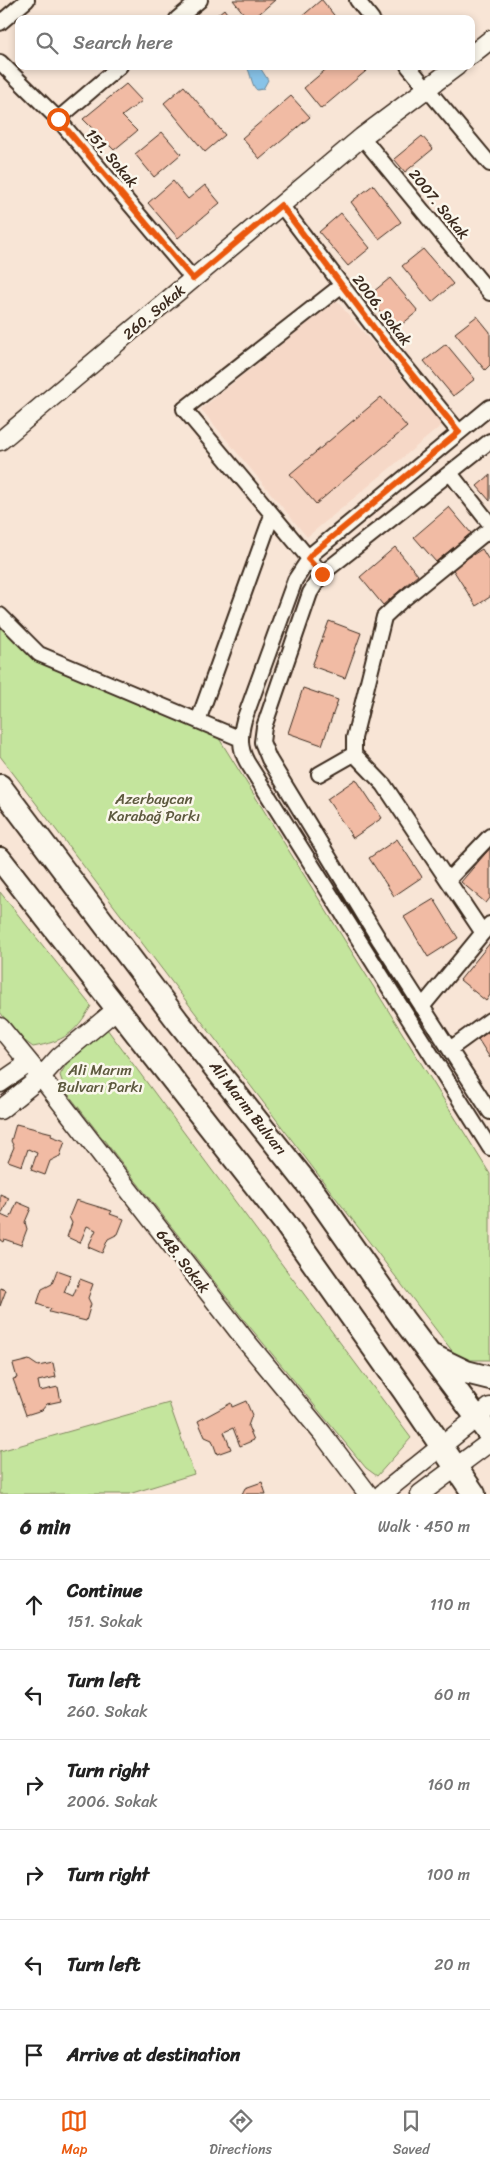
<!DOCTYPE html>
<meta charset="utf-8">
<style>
body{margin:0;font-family:Sriracha,sans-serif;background:#f2f2f2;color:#222}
.stop{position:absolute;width:15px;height:15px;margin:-11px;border:4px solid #ea580c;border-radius:50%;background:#fff}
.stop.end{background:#ea580c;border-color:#fff;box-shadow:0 1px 5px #0008}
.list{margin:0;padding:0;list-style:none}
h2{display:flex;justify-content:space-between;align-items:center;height:65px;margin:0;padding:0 20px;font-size:21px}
h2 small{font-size:16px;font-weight:400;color:#767676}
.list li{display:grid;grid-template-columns:32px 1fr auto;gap:15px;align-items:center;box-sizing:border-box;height:90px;padding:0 20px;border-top:1px solid #e0e0e0}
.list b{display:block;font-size:19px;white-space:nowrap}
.list p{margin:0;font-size:16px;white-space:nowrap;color:#767676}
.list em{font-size:16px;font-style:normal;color:#767676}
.icon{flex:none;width:28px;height:28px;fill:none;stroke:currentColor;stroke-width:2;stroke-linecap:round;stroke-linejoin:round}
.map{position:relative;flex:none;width:490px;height:1494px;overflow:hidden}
.search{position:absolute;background:#fff;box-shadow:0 2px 8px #0003;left:15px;right:15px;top:15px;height:55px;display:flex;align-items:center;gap:12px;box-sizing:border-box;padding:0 18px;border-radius:10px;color:#767676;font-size:19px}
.sheet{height:605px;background:#fff}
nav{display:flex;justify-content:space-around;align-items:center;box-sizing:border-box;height:70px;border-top:1px solid #e0e0e0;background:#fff;font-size:14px;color:#767676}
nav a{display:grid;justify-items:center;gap:2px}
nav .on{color:#ea580c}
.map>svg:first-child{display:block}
.built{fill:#f6d8c7}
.green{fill:#c4e59d;stroke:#80885e}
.water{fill:#88c3e8;stroke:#698697}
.building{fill:#f1bba4;stroke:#3b2a1e}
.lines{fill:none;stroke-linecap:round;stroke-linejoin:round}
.minor-casing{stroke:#3b2a1e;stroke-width:18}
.tertiary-casing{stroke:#3b2a1e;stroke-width:21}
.primary-casing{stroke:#3b2a1e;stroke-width:26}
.minor{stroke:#fbf7ec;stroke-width:14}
.tertiary{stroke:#fbf7ec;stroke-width:18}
.primary{stroke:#fbf7ec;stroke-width:22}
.route{stroke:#ea580c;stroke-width:6}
.labels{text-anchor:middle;stroke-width:5;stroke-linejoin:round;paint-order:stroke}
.street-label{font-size:15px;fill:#3b2a1e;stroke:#fbf7ec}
.park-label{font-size:15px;fill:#5d593e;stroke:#fbf7ec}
</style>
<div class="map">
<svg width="490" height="1494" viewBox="0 0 490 1494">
<rect width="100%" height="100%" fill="#f8e5d6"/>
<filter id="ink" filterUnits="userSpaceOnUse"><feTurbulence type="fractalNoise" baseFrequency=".02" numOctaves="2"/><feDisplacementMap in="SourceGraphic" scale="10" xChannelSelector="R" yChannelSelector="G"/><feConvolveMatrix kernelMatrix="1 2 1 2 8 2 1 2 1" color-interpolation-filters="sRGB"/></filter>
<g filter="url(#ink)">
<path class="built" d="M336,300L442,425L307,537L201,409Z"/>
<path class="green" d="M0,626L30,654L215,732L490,1174V1360H459L0,756Z
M0,892L91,1006C75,1034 64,1041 33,1047L18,1036L0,1012Z
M107,1029L411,1438L377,1476L366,1468L245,1321L65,1090L60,1075L70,1058Z
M169,1403L194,1474L129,1494H0V1451Z"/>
<path class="water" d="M259,66L268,80L263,89L257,90C252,87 251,74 247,67Z"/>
<path class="building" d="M233,0H275L253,19H248Z
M322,0L337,19H299L321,0Z
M224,9L231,19H212Z
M330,66H372L321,109L304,88Z
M126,84L142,101L122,116L137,131L114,150L83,119Z
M184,86L225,135L205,152L164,103Z
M291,96L310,117L260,159L242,138Z
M162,132L181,154L154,177L135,154Z
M422,136L433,149L405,172L394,159Z
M173,181L188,199L205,185L220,203L178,238L148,203Z
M373,185L401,222L379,239L351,202Z
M341,213L370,248L348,266L319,232Z
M423,249L453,284L432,302L402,266Z
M390,278L418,311L395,330L367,297Z
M477,316L490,332V365L485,370L455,333Z
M446,344L475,379L453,396L424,361Z
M381,397L407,427L316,504L290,474Z
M490,475V501L477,486Z
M449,507L471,533L436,562L414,537Z
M395,547L418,575L383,605L360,577Z
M482,549L490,562V597L476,606L452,568Z
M329,621L361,633L345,678L312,666Z
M303,688L338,700L322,745L288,733Z
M356,779L382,818L353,838L327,799Z
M397,839L422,877L394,896L369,858Z
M490,848V898L486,903L461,882Z
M434,899L458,938L428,957L404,917Z
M490,943V995L486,1001L460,980Z
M490,1031V1058L478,1039Z
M16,1124L52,1133L51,1136L65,1141L60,1156L50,1161L45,1175L31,1170L37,1153L28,1149L22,1166L8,1161L14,1147L11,1141Z
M0,1194L9,1198L1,1215L10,1219L17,1202L31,1208L25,1222L27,1229L21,1245L4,1239L3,1242L0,1240Z
M76,1200L112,1211L110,1214L124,1219L118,1234L108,1239L102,1253L88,1247L96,1230L87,1226L80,1243L67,1237L72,1223L69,1217Z
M57,1270L71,1275L64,1292L73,1296L80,1279L93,1284L88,1298L91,1304L86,1321L49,1312L51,1309L37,1304L42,1289L52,1284Z
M0,1288L6,1290L0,1306Z
M29,1360L38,1366L53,1363L56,1377L38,1381L40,1391L58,1387L61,1401L47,1404L42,1410L26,1415L13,1379L17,1378L13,1364Z
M246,1401L252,1415L248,1426L254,1440L240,1446L233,1428L224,1432L231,1449L217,1454L212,1440L205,1437L198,1421L231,1403L232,1407Z
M262,1482L266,1494H242L245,1488Z"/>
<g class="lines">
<defs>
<path id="minor" d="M357,0L372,19
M177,19L200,0
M0,23L27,0
M0,62L58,119L193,279
M408,66L490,164
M58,119L120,66
M362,137L490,293
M281,205L378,333L459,432
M490,407L313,553L295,580L244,720C240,735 239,748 247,762L490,1148
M490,441L328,569L318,580L310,593L264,727L262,742L269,759L380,941L490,1112
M450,473L490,524
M322,574L184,409L342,285
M0,615L39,654L241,739
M198,721L272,515
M319,774L354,754
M448,880L490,836
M483,933L384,785L354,754V738L384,617L400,602L490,529
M422,1007L490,924
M450,1049L490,1020"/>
<path id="tertiary" d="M471,55L490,40
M0,441L362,137L457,66
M0,1027L41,1077L246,1341L322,1433L368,1494
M0,1083L29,1063
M0,1110L41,1077L59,1057L117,1009
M382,1494L490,1407
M420,1494L490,1442"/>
<path id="primary" d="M0,786L177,1020L316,1195L403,1319L490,1435
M0,859L285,1223L404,1391L474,1494
M435,1357L466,1372L490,1378"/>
</defs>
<use href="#minor" class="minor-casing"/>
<use href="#tertiary" class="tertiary-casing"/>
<use href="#primary" class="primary-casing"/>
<use href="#minor" class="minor"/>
<use href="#tertiary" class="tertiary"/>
<use href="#primary" class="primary"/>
</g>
</g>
<g class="lines" filter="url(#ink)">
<path class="route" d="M58,119L193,279L281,205L378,333L459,432L313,553L308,559L322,574"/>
</g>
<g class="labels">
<g class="street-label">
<text transform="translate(112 158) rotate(50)" y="5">151. Sokak</text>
<text transform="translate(439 204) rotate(51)" y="5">2007. Sokak</text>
<text transform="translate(382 310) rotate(52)" y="5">2006. Sokak</text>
<text transform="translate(154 312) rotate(-40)" y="5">260. Sokak</text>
<text transform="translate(248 1108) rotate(52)" y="5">Ali Marım Bulvarı</text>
<text transform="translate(183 1261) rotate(52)" y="5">648. Sokak</text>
</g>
<g class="park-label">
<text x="154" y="804">Azerbaycan<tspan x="154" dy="17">Karabağ Parkı</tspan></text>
<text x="100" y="1075">Ali Marım<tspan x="100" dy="17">Bulvarı Parkı</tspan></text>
</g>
</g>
</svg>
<div class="stop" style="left:58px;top:119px"></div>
<div class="stop end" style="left:322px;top:574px"></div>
<div class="search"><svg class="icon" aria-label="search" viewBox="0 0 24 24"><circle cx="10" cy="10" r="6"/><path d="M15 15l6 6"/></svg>Search here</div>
</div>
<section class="sheet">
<h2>6 min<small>Walk · 450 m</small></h2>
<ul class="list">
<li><svg class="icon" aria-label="ahead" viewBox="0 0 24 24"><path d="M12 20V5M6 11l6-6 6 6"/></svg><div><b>Continue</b><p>151. Sokak</p></div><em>110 m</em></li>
<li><svg class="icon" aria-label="left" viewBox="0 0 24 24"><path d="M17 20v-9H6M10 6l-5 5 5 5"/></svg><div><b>Turn left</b><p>260. Sokak</p></div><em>60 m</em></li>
<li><svg class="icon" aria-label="right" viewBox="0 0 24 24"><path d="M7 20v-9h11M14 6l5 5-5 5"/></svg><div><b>Turn right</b><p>2006. Sokak</p></div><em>160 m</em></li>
<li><svg class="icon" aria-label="right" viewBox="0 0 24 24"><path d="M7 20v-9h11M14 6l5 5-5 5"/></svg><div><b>Turn right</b></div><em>100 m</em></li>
<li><svg class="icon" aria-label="left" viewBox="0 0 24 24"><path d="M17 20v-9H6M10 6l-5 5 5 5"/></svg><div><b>Turn left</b></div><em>20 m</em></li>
<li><svg class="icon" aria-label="arrive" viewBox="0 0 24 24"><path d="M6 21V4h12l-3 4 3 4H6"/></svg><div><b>Arrive at destination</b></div></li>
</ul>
</section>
<nav>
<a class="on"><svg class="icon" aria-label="map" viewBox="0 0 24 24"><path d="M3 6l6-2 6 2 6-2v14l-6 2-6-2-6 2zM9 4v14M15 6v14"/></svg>Map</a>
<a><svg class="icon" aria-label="directions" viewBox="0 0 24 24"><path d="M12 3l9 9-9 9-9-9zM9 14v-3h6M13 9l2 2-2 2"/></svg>Directions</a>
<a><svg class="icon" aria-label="saved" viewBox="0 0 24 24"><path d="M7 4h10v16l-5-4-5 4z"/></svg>Saved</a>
</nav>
